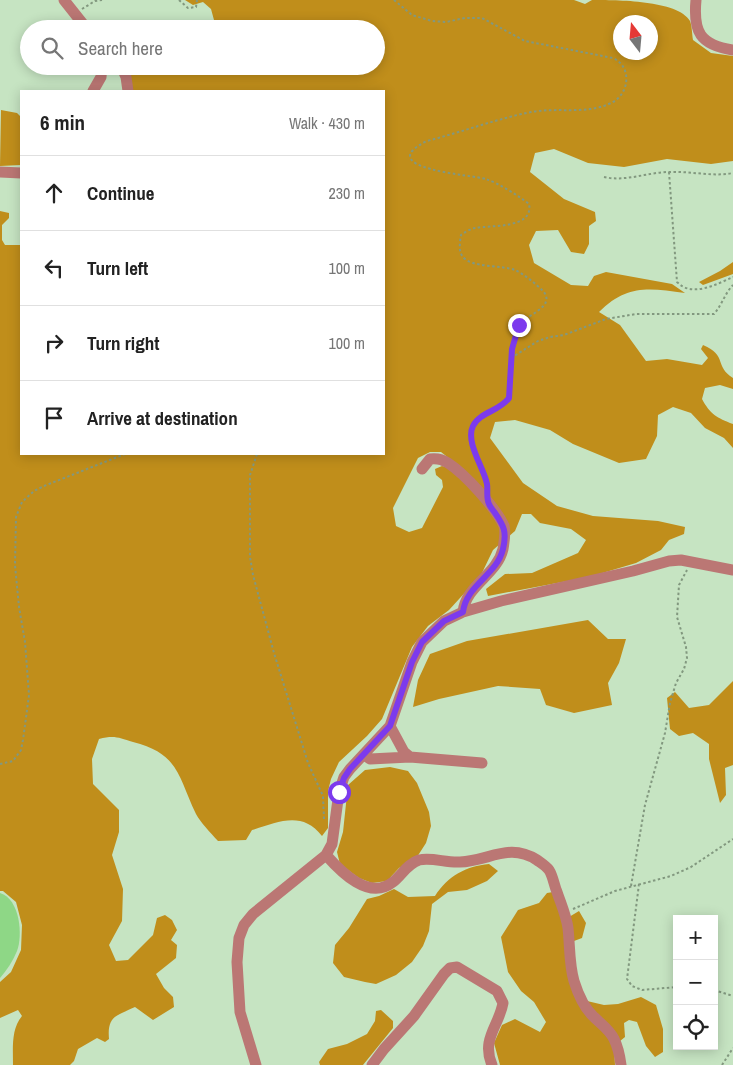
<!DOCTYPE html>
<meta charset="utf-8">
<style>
body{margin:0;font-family:"Archivo Narrow",sans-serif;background:#f2f2f2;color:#222}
.controls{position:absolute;right:15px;bottom:15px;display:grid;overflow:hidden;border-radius:0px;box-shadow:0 2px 12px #0003}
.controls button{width:45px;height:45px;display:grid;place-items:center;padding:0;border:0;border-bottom:1px solid #e0e0e0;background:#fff;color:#222;font:25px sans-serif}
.compass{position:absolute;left:613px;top:15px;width:45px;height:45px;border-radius:50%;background:#fff;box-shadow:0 2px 12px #0003;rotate:344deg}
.stop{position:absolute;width:15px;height:15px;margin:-11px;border:4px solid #7c3aed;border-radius:50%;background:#fff}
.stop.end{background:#7c3aed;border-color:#fff;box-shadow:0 1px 5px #0008}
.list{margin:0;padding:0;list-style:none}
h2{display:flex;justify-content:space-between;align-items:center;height:65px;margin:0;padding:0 20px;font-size:21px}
h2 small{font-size:16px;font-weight:400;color:#767676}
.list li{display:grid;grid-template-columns:32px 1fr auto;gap:15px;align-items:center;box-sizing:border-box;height:75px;padding:0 20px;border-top:1px solid #e0e0e0}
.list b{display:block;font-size:19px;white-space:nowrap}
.list em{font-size:16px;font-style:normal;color:#767676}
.icon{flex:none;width:28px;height:28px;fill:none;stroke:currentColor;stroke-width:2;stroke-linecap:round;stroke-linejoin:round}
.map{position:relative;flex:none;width:733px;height:1065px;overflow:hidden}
.search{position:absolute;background:#fff;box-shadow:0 2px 12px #0003;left:20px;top:20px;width:365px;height:55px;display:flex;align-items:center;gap:12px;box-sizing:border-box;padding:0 18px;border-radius:28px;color:#767676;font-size:19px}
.panel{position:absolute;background:#fff;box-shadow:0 2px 12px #0003;left:20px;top:90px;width:365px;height:365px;border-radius:0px}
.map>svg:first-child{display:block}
.forest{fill:#c08e1b;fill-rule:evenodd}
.water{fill:#8ed786}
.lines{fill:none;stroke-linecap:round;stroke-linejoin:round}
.path{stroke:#82987f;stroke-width:2;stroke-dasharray:2.5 2.5;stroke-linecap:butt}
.minor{stroke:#bb7774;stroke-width:11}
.route{stroke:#7c3aed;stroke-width:6}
</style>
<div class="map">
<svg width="733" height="1065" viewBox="0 0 733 1065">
<rect width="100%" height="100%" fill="#c6e4c2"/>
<path class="forest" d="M185,0H574L585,4L592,0C616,0 678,0 690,21C692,26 692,34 693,40L711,53L733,56V161L711,164L667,159L624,167L588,163L554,149L535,153L530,172L564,199L595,212L596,221L589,226V244L584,254L571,252L558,230L536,231L529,245L534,263L571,285L588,286L594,276L606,272L672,284L685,293C649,288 627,284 599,312L620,325L646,361L667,359L702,365L708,358L701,349L703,345C728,356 714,366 733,378V389L720,385L705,388L702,399C710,414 717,418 733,424V448L724,438L705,428L691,413L673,407L658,415L657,436L646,459L619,463L573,444L550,430L515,420L495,422L490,438L523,483L557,506L593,516L658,521L685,527L684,534L669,540L661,550L636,563L589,577L488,596L486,589L505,574L532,573L578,553L586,540L571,529L540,523L531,514H522L515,531L493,550L481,575L449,610L428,626L412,647L382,719L367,736L339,762L331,779L328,791V828L322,836C302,810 278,822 252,830L246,840L218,841C210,832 201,823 196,814C178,777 180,754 133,742C119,738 115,735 99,739L92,759L93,784L119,810V832L112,855L123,889L122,921L109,945L116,961L128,960L153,935L157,918L165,915L172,920L177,930L171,940L177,945L176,958L156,974L164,988L173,997L174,1007L153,1020L135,1007C116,1016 107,1016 109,1039L105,1042L97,1038L78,1049L74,1061L70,1065H13C13,1048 11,1029 22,1016L18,1010L0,1018V982L11,972L21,950L22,925L16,902L3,891H0V211L9,213V218L2,225V240L5,245H21V454H384V91H127L125,66H376V29H208L214,20L211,9L203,2L193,5ZM620,22H650V52H620ZM430,452H441L455,463L456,470L442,466L435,469L436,475L442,480L443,487L422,528L409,532L396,526L393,508L418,458Z
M1,110L17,113L21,117V165L0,166Z
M733,262V274L703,285L699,282L720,271Z
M588,620L608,639H626L619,663L608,683L612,705L574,713L546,705L540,689L498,686L439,699L413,707L418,680L430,654L467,641Z
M733,681V765L725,768L726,795L720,803L709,759V744L693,733L679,736L670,729L667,698L675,692L689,708L709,705Z
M390,767L408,771L417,783L429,812L431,826L426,843L417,857L399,868L387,881L372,883L359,878L340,864L337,852L343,832L348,785L365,770Z
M489,864L498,871L487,881L467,890L448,892L432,904L429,931L423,946L412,962L396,975L376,984L365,982L344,977L333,963L335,945L349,928L367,899L379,896L394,889L408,897L435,896C448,876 466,866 489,864Z
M553,892L569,917L579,911L586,923L582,938L566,944L568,970L587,1001L604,1005L618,1004L641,997L656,1005L663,1029V1052L655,1057L646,1046L637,1022L629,1020L624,1023L625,1037L614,1046L615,1065H500L494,1043L502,1025L515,1019L540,1032L546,1022L534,1002L521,991L508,972L501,937L518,910L539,903L547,893Z
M381,1010L393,1021V1028L363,1065H320L319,1062L328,1049L347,1044L367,1034L375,1021L376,1011Z"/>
<path class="water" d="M0,893C20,899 23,935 17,951C13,961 7,970 0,978Z"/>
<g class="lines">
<path class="path" d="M179,0L188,8L196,7L197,0
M394,0L412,15L432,21L446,22L465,18H482L525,41L613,58C633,67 629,95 611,103C586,115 558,107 531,112C496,119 462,132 427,141C370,169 474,175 486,179C498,183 519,196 529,204C534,229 491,225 475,228C470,229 465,232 461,235C460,242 458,251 463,257C472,268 502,265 515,270C524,274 536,284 543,291C557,307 525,315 518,326C507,347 511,375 509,398L505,404L476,422L472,429V444L487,484
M82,9L95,1L102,0
M669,172L677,282C692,298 717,284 733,277
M604,177C626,182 648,172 670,172C691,171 712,177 733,173
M511,358L538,341L550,337L564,335L606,319L636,314H714C722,305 725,293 733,285
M257,454L250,475V557L253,575L274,653L308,763L323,796L324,819
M0,764L13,761L21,750L23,740L29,695L25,642L19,607L15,565L16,517L22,502L34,491L44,486L125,454
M639,884L627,979L632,986L642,990L677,987
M631,886L645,805L665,733L670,703L676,683L684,669L687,658L686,647L677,617L679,585L687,570
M573,909L615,891L671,876L691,867L733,839
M714,990L733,996
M722,1065L733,1048"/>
<path class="minor" d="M64,0L87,29
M696,0C693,32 700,45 733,50
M121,66L126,77L128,91
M93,91L101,77L102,66
M0,172L21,173
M422,469L430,459C437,458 442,459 448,463C465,474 496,508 504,526C506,533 504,542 503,549C497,575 466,585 463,612
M390,726L404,752L410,757
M364,755L370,759L410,757L482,763
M326,855C341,872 369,901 393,882C402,875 407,864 419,860C432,857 446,863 460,862C489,861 509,842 537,860C541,863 546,866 549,870C553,876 554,885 557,892C561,904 566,915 568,928C570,946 569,964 574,981C578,994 584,1008 594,1017C601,1024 610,1030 614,1039C618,1047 620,1057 621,1065
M256,1065L240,1012L237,962L239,938L244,925L253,914L326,855L332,844L339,792L344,777L350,769L390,726L412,662L422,642L444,621L463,612L501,601L633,571L669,561L681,560L733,570
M372,1065L384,1049L414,1016L444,974L450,968L457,967L497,991L503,1003C499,1026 481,1039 492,1065"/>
</g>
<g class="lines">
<path class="route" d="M339,792L344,778L350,769L390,726L412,662L422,642L444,621L463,612C466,585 497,575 503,549C507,532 504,526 495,513C493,510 490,507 489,504C486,498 488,490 487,484C484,468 465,442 473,426C480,412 500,411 509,398L512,349L519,325"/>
</g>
</svg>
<div class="controls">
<button>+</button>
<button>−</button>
<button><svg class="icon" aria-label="locate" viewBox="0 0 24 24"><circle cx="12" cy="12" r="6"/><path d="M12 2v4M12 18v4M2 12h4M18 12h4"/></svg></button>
</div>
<svg class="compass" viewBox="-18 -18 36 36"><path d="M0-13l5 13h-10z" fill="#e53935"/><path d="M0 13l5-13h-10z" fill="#767676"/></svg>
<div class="stop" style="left:339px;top:792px"></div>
<div class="stop end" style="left:519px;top:325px"></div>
<div class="search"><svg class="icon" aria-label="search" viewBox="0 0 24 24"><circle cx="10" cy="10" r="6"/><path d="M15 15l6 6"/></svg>Search here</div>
<section class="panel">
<h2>6 min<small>Walk · 430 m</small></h2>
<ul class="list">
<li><svg class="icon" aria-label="ahead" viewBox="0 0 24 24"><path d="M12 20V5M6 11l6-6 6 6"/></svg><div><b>Continue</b></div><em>230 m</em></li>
<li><svg class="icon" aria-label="left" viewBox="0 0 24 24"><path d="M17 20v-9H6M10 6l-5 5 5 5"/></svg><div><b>Turn left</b></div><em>100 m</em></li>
<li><svg class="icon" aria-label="right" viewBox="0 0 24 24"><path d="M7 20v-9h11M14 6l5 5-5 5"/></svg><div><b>Turn right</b></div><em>100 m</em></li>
<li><svg class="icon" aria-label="arrive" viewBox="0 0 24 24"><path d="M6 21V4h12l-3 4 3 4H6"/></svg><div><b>Arrive at destination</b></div></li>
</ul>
</section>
</div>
